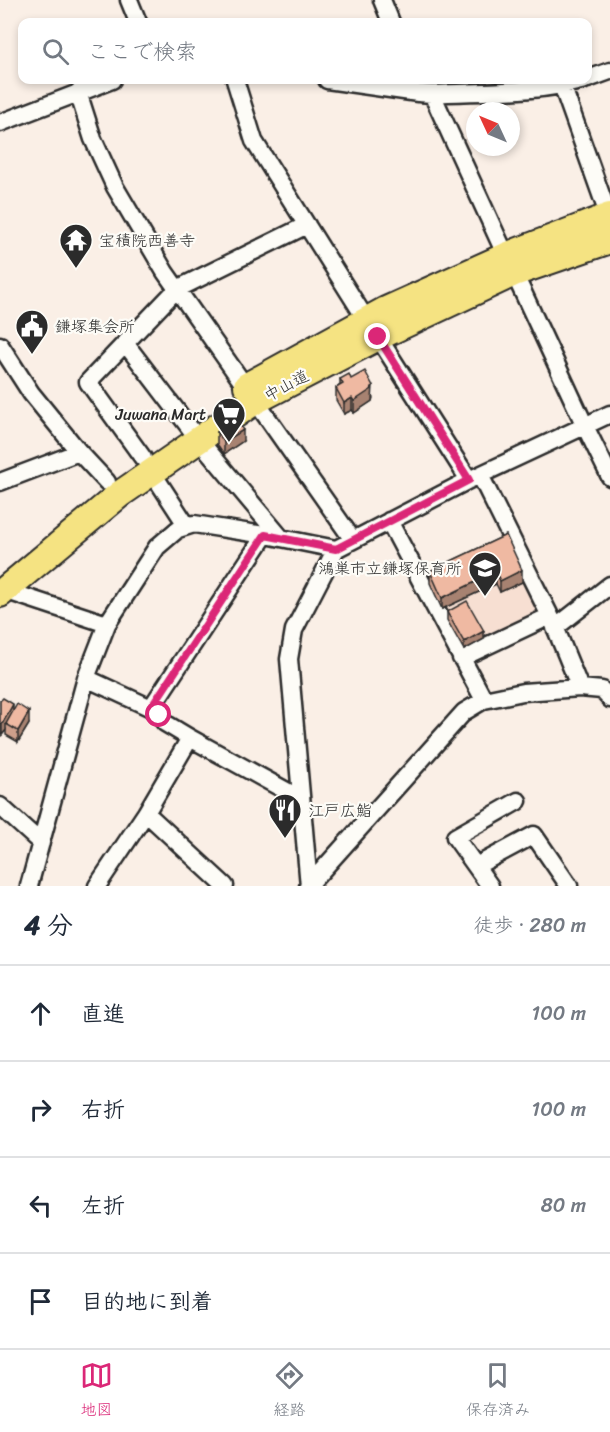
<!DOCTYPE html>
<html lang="ja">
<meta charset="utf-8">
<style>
body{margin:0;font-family:Sriracha,"Klee One",sans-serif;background:#f2f2f3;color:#1f2937}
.compass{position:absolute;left:466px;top:102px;width:54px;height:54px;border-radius:50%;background:#fff;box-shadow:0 3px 9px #0003;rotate:314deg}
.stop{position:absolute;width:18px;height:18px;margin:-14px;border:4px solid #db2777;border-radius:50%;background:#fff}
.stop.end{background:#db2777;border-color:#fff;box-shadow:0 2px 6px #0008}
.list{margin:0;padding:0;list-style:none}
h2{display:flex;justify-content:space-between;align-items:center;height:78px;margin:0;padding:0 24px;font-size:26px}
h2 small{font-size:20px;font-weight:400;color:#747a83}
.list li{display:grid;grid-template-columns:39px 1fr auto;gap:18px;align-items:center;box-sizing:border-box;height:96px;padding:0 24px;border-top:2px solid #e0e1e3}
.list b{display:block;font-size:22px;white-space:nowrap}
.list em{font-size:20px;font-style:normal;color:#747a83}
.icon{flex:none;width:33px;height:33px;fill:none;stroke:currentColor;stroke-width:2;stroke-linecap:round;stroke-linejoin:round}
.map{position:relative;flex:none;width:610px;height:886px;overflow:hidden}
.search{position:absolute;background:#fff;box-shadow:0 3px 9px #0003;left:18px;right:18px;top:18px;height:66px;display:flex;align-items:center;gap:15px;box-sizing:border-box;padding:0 21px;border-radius:12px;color:#747a83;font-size:22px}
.sheet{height:462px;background:#fff}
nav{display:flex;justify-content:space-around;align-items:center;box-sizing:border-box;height:84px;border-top:2px solid #e0e1e3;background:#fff;font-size:16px;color:#747a83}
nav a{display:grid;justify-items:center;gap:3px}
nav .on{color:#db2777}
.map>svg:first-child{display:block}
.built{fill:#f7dfd2}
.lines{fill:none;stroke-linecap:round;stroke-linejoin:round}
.minor-casing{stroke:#2b2b2b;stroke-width:21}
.highway-casing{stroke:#2b2b2b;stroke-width:30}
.minor{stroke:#fdfcf7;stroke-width:16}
.highway{stroke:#f5e382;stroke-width:26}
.wall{fill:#ce9f8b;stroke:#2b2b2b;stroke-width:1.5}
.shaded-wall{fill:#a78271;stroke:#2b2b2b;stroke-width:1.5}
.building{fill:#efb9a2;stroke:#2b2b2b;stroke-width:1.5}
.route{stroke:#db2777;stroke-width:8}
.labels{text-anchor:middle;stroke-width:4.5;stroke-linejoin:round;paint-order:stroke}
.poi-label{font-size:16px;fill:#2b2b2b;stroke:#fdfcf7;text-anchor:start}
.street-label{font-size:16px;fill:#2b2b2b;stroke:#fdfcf7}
</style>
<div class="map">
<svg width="610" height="886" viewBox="0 0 610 886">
<rect width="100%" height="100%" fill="#faefe6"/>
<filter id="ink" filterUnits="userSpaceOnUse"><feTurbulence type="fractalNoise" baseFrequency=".0167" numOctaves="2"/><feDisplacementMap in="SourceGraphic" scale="12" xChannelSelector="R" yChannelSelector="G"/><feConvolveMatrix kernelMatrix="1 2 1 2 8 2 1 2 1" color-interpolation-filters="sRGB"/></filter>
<g filter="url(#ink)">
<path class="built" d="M506,540L544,615L462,653L426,578Z"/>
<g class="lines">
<defs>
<path id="minor" d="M129,0L138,22
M382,0L391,22
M588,79L610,71
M235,80L254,141L367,321
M327,80L418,93L432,94C483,91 536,93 585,80
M562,85L609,217
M78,92L93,139L115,187L165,272L353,540
M432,94L506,256
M0,123L112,80
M514,273L585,426L610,477
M378,337L469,480
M125,343L199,440L281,538
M0,345L31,393L79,452L107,482
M143,458L88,382L177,289L307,225
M152,472L187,526
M480,475L553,622L580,688
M0,482L79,452
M389,521L484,700
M4,590L107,624
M555,628L610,585
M461,658L550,616
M86,678L151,708L159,715L165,723L190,738L301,799
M151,708L265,535
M0,806L41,843
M146,813L225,886
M476,866L534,835L569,886
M29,886L86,678L107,624L157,547L178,529L194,524L271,536L336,549
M97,886L146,813L190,738
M308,886L464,712L484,700L523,692L580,688L602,690L610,699
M309,886L289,659L294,630L336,549L469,480L610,414
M490,886L455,837L518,801"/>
<path id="highway" d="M247,386L386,310L506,256L610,216
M0,594L120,494L255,401L378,337L514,273L610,240"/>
</defs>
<use href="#minor" class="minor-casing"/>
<use href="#highway" class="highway-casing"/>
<use href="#minor" class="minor"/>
<use href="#highway" class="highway"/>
</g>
<path class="wall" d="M340,379H351L373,398L372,401L354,413L352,410L344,414L336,400V388L340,385Z
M217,432L243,441L224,454L217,444Z
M506,535L522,582L500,592L496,584L442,609L430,583V571Z
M447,612L484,639L464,650L447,620Z
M0,701L13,710L22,708L29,724L18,742L6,735V730L2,735H1Z"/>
<path class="shaded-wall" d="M373,386L372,401L354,413V401Z
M352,398V410L344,414V403Z
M243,430V441L224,454V442Z
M522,570V582L500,592V581Z
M496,572V584L442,609V598Z
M484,631V639L464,650V642Z
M13,704V716L6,724V730L2,735V724Z
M29,712V724L18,742V731Z"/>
<path class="building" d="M365,371L373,386L371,387L372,389L354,401L352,398L344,403L336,388L343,384L340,379L349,374L351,379Z
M236,420L243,430L224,442L217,432Z
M506,535L522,570L500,581L496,572L442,598L430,571Z
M467,601L484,631L464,642L447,612Z
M3,698L13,704L2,724L1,723L0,724V701Z
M17,704L29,712L18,731L6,724Z"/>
</g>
<g class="lines" filter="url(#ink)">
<path class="route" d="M159,715L151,708L265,535L336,549L469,480L378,337"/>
</g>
<defs>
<symbol id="temple-pin" viewBox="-11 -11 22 30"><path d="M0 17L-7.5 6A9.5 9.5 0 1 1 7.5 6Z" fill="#2b2b2b" stroke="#fdfcf7"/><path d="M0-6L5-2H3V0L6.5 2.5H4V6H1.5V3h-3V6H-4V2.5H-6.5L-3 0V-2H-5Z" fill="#fff"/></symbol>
<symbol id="civic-pin" viewBox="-11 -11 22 30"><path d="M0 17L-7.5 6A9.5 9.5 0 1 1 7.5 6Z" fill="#2b2b2b" stroke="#fdfcf7"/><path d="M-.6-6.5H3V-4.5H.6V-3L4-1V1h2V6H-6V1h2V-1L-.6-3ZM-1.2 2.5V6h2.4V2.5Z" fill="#fff"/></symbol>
<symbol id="supermarket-pin" viewBox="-11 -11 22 30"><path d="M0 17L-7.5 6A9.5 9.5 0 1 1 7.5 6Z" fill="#2b2b2b" stroke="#fdfcf7"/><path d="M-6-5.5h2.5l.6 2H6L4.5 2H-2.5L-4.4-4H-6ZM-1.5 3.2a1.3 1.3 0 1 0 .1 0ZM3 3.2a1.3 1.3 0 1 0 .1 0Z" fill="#fff"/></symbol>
<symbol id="school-pin" viewBox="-11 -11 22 30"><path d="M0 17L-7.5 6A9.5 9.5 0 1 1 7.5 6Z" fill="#2b2b2b" stroke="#fdfcf7"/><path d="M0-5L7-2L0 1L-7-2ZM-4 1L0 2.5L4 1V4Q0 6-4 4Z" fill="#fff"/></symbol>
<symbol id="restaurant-pin" viewBox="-11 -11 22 30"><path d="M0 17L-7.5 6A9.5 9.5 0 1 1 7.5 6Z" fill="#2b2b2b" stroke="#fdfcf7"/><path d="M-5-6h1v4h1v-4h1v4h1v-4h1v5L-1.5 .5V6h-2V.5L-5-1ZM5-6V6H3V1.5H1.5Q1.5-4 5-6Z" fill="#fff"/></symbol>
</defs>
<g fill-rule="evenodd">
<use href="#temple-pin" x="57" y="221" width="38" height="52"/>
<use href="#civic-pin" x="13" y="307" width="38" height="52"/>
<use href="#supermarket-pin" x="210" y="395" width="38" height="52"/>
<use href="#school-pin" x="466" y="549" width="38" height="52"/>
<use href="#restaurant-pin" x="266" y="791" width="38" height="52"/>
</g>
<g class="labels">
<g class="poi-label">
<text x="99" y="246">宝積院西善寺</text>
<text x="55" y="332">鎌塚集会所</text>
<text x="206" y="420" text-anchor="end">Juwana Mart</text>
<text x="462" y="574" text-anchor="end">鴻巣市立鎌塚保育所</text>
<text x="308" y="816">江戸広鮨</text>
</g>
<g class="street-label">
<text transform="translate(286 385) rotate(-28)" y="6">中山道</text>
</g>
</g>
</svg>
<svg class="compass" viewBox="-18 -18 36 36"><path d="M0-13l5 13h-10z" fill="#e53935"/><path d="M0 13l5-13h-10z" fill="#747a83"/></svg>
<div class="stop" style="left:159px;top:715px"></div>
<div class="stop end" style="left:378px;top:337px"></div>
<div class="search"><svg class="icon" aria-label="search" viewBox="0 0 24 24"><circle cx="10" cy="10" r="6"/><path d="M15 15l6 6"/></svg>ここで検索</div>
</div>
<section class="sheet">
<h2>4 分<small>徒歩 · 280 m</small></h2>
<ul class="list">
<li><svg class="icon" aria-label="ahead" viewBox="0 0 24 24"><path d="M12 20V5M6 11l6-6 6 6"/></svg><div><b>直進</b></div><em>100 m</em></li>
<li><svg class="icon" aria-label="right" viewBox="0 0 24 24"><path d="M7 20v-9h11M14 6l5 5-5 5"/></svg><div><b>右折</b></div><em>100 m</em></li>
<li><svg class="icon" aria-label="left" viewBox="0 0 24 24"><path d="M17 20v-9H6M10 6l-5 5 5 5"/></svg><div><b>左折</b></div><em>80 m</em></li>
<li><svg class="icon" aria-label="arrive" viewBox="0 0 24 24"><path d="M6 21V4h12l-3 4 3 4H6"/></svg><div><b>目的地に到着</b></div></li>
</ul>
</section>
<nav>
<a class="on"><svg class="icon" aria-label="map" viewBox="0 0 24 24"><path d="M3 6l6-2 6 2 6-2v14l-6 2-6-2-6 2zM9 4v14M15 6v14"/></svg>地図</a>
<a><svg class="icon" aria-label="directions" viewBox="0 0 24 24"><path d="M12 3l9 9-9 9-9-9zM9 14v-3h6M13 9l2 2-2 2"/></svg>経路</a>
<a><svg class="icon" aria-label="saved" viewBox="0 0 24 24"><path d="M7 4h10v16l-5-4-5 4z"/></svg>保存済み</a>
</nav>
